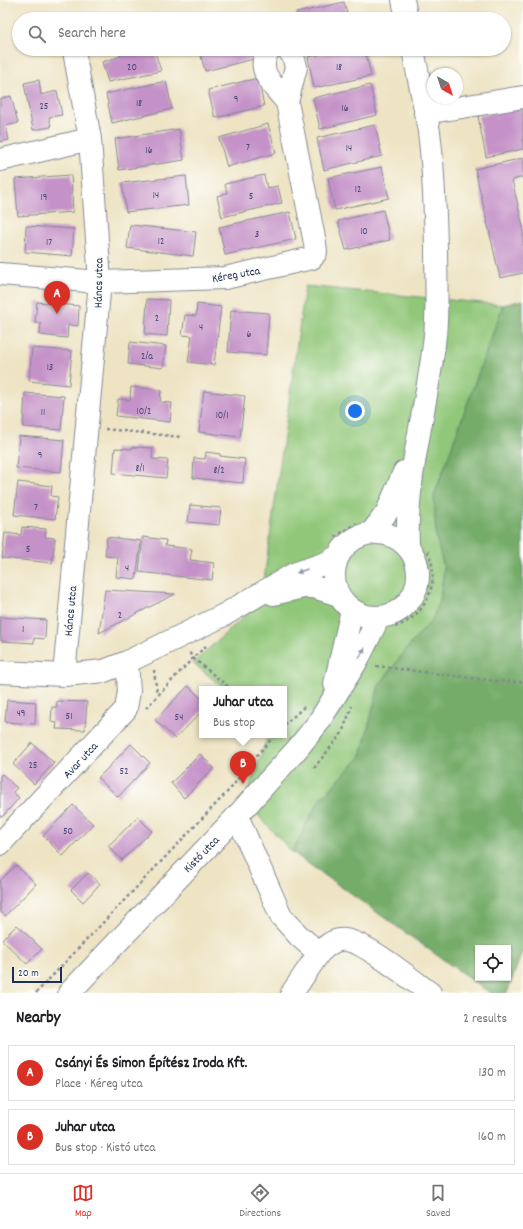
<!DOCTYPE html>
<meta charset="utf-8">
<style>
body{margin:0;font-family:Dekko,sans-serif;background:#f6f6f6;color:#202124}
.controls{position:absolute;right:12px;bottom:12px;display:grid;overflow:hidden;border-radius:0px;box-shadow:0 1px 3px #0004}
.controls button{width:36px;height:36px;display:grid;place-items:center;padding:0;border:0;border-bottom:1px solid #e0e0e0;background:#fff;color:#202124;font:20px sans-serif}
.compass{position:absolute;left:427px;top:68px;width:36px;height:36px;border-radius:50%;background:#fff;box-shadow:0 1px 3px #0004;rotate:141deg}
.scale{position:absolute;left:12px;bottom:10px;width:50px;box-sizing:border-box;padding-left:4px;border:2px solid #1b2f5e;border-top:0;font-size:11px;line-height:14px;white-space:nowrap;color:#1b2f5e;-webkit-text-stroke:3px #fdfcf7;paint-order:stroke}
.you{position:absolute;left:355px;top:411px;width:14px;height:14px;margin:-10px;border:3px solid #fff;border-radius:50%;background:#1a73e8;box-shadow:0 0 0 6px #1a73e833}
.badge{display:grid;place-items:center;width:26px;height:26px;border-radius:50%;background:#d93025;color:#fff;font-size:13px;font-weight:700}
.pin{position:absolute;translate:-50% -33px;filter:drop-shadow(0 1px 2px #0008)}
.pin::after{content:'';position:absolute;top:21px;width:14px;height:12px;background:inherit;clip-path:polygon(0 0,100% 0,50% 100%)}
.popup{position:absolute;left:199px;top:686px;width:88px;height:52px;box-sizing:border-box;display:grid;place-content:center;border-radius:0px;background:#fff;filter:drop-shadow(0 1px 3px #0005);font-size:13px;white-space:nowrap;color:#757577}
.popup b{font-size:15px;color:#202124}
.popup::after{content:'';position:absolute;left:50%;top:100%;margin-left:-8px;border:8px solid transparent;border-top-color:#fff}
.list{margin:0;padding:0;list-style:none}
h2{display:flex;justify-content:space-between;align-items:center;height:52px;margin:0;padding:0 16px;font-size:17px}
h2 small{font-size:13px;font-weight:400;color:#757577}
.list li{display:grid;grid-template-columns:26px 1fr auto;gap:12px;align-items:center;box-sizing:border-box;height:56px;margin:0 8px 8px;padding:0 8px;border:1px solid #e0e0e0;border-radius:0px}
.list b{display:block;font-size:15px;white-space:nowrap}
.list p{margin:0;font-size:13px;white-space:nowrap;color:#757577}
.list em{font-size:13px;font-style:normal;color:#757577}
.icon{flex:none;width:22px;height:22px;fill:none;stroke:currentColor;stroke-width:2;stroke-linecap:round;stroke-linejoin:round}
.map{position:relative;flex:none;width:523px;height:993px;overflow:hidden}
.search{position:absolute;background:#fff;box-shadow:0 1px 3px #0004;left:12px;right:12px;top:12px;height:44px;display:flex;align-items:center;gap:10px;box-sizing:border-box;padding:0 14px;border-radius:22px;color:#757577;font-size:15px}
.sheet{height:180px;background:#fff}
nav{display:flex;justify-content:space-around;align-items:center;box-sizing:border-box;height:56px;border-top:1px solid #e0e0e0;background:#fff;font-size:11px;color:#757577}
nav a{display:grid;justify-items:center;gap:2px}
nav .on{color:#d93025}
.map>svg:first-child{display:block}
.green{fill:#91c779;stroke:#567b6c}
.forest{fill:#74ac69;stroke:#486e64;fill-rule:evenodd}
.building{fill:#c492c8}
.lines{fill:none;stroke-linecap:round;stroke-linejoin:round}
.minor-casing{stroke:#848a91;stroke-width:24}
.path{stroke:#848a91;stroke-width:2.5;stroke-dasharray:3 3;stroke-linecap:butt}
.minor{stroke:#fff;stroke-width:22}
.oneway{fill:#8d97ae}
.labels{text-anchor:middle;stroke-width:3;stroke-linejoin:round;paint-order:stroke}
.number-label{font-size:10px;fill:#454878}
.street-label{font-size:12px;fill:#1b2f5e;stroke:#fdfcf7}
</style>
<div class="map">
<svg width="523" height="993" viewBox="0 0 523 993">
<rect width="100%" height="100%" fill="#fdfcf7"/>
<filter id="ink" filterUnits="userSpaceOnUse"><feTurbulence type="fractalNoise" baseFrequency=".025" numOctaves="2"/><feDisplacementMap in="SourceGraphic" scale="8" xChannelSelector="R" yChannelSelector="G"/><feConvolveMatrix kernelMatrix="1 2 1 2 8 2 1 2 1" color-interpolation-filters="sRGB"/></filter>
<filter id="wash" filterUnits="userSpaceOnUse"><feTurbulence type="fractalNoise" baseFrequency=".012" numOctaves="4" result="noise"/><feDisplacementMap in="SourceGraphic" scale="16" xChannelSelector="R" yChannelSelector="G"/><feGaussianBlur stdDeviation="0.9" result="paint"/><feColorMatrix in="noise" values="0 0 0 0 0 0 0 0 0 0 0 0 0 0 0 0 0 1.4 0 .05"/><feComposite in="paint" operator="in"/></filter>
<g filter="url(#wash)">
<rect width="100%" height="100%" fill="#eee4c4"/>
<path class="green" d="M305,286L503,305L434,496L436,536L444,568L440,601L432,621L409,646L379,685L361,756L318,802L292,852L245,801L268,735H284V689H225L193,663L261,601Z"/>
<path class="forest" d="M523,300V950L507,993H490L292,852L318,802L361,756L379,685L409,646L431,621L440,601L444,568L436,536L434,496L503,305ZM478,948H508V978H478Z"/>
<g id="blocks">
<path class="building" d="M344,2L347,13L333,16L334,19H298L296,13Z
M119,49H136L137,52L154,49L161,71L108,82L102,62L121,56Z
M199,49H252L254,59L205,71Z
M345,49H365L371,76L314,88L308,57Z
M258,78L264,106L215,118L208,90Z
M39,80L41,95L57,91L62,115L49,117L51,127L33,130L24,83Z
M166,81L172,109L112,123L106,94Z
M370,85L377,115L320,129L313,98Z
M11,96L18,123L6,126L9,140L0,142V99Z
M523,107V149L486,157L478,116Z
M268,124L276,153L227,167L219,138Z
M375,125L382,156L324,170L317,138Z
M179,129L184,160L119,170L115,139Z
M523,158V177L512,180L523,227V273L500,278L475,169Z
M382,167L389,198L335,210L328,178Z
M71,175L73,212L18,216L15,179Z
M264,175L267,188L278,186L282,203L222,217L217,196L227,193L225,184Z
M186,176L189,205L126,212L122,183Z
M383,210L390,240L346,250L338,221Z
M290,212L296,239L225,255L219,227Z
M130,225L196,232L193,256L127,248Z
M26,226L74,229L72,256L25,252Z
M147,299L169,300L167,336L145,334Z
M37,302L79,306L78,326L68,325L67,338L40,335L41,323H35Z
M197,304L221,307L214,365L188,362L192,336L182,335L185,315L196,316Z
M231,310L269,313L266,355L228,352Z
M130,342L166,346L163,368L128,364Z
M32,348L72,351L69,385L29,381Z
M131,387L161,390L160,402L172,403L170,422L116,416L118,399L130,400Z
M204,391L245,396L240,437L199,432Z
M25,393L64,396L61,430L23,427Z
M19,436L64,440L61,472L16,468Z
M132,447L153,448L152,459L168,460L166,478L113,473L115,448L132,449Z
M206,452L220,454V456L245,459L243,483L193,478L194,458L205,459Z
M18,482L52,486L51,496L58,497L55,519L14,515Z
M190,505L221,508L219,525L188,522Z
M22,527L46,529L45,537L55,538L52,563L2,558L5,533L21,535Z
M107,537L141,541L136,579L116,577L118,557L105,556Z
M143,537L166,540L165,546L192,549L190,560L214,563L212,580L139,572Z
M105,590L175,594L99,633Z
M0,617L46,620L45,639L34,638V643L1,641Z
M188,686L202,699V711L175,739L155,720Z
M7,700L36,702L35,724L5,722Z
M57,701L87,702L85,730L56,729L57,723L51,722L52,707H57Z
M32,743L54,763L34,784L13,764Z
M131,744L150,763L118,797L98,778Z
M200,754L214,768L184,798L171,783Z
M2,774L17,788L13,792L19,798L2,817L0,816V776Z
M73,805L93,824L63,856L43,836Z
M138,817L152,831L122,860L108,846Z
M16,865L36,884L5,916L0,911V881Z
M88,873L100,884L83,902L71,890Z
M17,925L42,949L27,964L2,940Z"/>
</g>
</g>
<g filter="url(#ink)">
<use href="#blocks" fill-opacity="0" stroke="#848a91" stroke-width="1"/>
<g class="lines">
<defs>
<path id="minor" d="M403,0L407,19
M270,49C253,68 274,87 287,102
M425,113L523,97
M0,160L90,139
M0,274L100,282L225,278L312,258L316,252L315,243L287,102L296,67L293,56L288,49
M372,532L387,512L404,472
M334 575a42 42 0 1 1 84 0a42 42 0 1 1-84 0Z
M408,546C405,474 428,406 435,335C438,306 436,277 436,247C435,209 434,170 429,132C425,105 418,77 413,49
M273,594L303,587H314L339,595
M0,672L64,675L104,671L127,662L224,615L294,574L326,563L338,556
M64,675L100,282L90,139L74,51
M335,684L352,610
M237,816L281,916L299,936L319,953C325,947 331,941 340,940C359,936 413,981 430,993
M0,844L126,709L129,691L127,662
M69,993L237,816L298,748L318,723L357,661L379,617
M292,993L319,953"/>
</defs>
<use href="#minor" class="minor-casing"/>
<path class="path" d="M105,429L181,437
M335,537L356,523
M395,627C427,616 442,580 427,550
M206,646L193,658L231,689
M376,666L495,681L523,682
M154,670L157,694
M146,708L193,658L189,652
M284,725L304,707
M314,768L342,733L352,706
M36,993L232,787L251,762L275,735"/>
<use href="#minor" class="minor"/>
</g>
<defs><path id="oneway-solid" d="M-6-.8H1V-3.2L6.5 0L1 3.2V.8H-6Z"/></defs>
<g class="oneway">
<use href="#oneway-solid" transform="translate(302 571) rotate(160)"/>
<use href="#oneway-solid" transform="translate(362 653) rotate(-61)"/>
</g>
</g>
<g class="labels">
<g class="number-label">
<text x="132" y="70">20</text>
<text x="339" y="70">18</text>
<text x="236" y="102">9</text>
<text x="139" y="106">18</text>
<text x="44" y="109">25</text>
<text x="345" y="111">16</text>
<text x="248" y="150">7</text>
<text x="349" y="151">14</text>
<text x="149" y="153">16</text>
<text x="358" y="192">12</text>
<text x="156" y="198">14</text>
<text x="251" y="199">5</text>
<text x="44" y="200">19</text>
<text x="364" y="234">10</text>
<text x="257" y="237">3</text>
<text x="161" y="244">12</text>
<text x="49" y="245">17</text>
<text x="157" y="321">2</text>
<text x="201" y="330">4</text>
<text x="249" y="337">6</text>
<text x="147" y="359">2/a</text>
<text x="50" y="370">13</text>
<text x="144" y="414">10/2</text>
<text x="43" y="415">11</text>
<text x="222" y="418">10/1</text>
<text x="40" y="458">9</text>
<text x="140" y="471">8/1</text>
<text x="219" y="473">8/2</text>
<text x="36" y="510">7</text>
<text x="28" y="552">5</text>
<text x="127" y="571">4</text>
<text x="120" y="618">2</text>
<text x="23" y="632">1</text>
<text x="21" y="716">49</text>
<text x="69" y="719">51</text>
<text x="179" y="720">54</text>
<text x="33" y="768">25</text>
<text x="124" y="774">52</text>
<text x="68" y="834">50</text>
</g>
<g class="street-label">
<text transform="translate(236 274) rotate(-10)" y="4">Kéreg utca</text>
<text transform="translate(98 283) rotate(-89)" y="4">Háncs utca</text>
<text transform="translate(70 611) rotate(-85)" y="4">Háncs utca</text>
<text transform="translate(80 760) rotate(-47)" y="4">Avar utca</text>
<text transform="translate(201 854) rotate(-46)" y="4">Kistó utca</text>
</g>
</g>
</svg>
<div class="controls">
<button><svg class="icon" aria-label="locate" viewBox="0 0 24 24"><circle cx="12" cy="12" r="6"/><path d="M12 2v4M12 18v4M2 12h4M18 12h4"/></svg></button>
</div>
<svg class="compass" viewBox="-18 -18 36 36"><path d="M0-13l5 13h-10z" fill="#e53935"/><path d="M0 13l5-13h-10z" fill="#757577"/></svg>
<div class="scale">20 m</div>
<div class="you"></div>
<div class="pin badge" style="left:57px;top:314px">A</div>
<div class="pin badge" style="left:243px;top:784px">B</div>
<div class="popup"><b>Juhar utca</b>Bus stop</div>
<div class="search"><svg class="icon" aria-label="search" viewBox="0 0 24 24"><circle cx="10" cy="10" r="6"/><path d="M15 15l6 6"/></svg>Search here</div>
</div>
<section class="sheet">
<h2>Nearby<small>2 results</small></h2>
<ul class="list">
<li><span class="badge">A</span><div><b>Csányi És Simon Építész Iroda Kft.</b><p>Place · Kéreg utca</p></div><em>130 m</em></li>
<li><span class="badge">B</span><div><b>Juhar utca</b><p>Bus stop · Kistó utca</p></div><em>160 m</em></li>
</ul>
</section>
<nav>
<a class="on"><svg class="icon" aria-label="map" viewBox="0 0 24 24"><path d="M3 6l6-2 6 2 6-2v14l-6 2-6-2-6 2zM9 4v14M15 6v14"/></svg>Map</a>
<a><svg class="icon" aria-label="directions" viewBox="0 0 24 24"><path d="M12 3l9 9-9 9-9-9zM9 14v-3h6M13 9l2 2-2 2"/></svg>Directions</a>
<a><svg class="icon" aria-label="saved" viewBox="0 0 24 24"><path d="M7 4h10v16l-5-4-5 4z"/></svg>Saved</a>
</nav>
